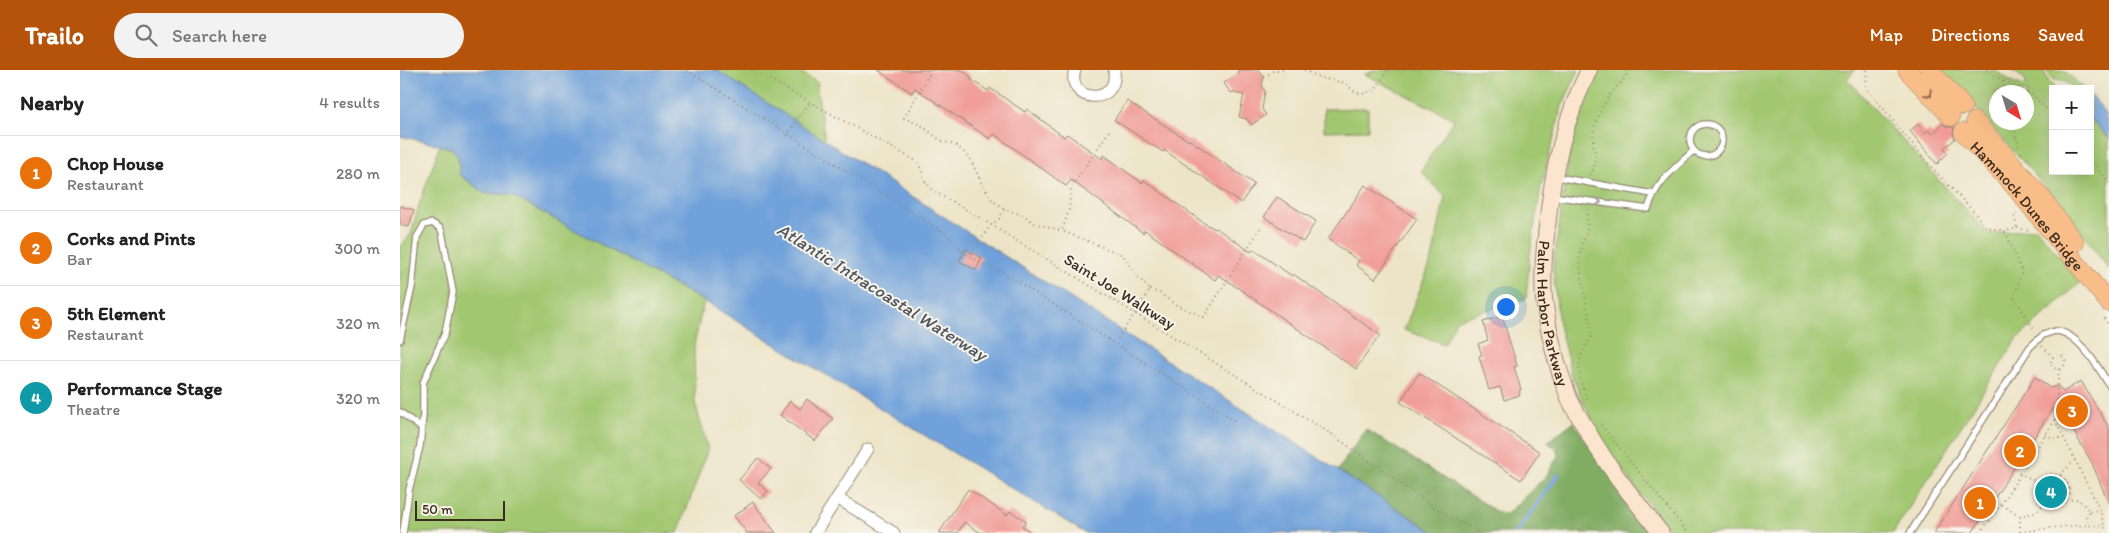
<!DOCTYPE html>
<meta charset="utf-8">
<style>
body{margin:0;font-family:Itim,sans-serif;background:#f2f2f2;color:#222}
.controls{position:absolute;right:15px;top:15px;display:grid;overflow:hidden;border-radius:0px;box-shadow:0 5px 20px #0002}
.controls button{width:45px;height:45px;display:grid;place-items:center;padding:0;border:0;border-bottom:1px solid #e0e0e0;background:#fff;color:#222;font:25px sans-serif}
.compass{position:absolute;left:1589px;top:15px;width:45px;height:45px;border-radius:50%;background:#fff;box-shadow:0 5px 20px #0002;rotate:142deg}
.scale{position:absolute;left:15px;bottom:12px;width:90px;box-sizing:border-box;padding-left:5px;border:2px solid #3b2a1e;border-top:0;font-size:14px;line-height:18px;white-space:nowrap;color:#3b2a1e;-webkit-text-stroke:4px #f7f3e8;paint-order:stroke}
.you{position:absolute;left:1105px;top:236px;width:18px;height:18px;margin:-12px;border:4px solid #fff;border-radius:50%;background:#1a73e8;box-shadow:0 0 0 8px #1a73e833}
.badge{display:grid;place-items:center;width:32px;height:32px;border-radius:50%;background:#b45309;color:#fff;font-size:16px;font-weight:700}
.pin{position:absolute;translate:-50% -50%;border:2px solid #fff;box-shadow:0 1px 5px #0006}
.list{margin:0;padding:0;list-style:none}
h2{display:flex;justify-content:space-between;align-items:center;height:65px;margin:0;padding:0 20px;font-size:21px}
h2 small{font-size:16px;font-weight:400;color:#767676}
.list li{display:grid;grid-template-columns:32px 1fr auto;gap:15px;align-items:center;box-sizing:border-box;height:75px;padding:0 20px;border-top:1px solid #e0e0e0}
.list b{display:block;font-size:19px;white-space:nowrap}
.list p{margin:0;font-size:16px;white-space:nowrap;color:#767676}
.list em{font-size:16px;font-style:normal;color:#767676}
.icon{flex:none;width:28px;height:28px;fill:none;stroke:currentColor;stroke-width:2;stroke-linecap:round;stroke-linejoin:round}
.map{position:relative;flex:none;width:1709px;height:463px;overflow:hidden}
header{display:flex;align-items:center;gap:30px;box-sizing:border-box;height:70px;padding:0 25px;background:#b45309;color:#fff}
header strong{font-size:24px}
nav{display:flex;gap:28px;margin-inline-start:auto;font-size:18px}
.search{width:350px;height:45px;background:#f2f2f2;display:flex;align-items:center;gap:12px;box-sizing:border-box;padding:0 18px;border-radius:28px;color:#767676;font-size:19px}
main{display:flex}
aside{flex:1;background:#fff}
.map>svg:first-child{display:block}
.green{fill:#a2c771;stroke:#6e7848;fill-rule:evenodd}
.forest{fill:#81ac63;stroke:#5e6b40}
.water{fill:#6fa1da;stroke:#55667c}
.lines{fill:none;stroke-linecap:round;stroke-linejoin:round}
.stream{stroke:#6fa1da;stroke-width:4}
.building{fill:#f19b97}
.lane-casing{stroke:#948772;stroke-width:8}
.street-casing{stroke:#948772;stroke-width:13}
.secondary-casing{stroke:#948772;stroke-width:18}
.primary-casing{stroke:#948772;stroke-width:19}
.path{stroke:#948772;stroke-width:2;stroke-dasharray:1 4;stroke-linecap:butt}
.lane{stroke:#fff;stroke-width:5.5}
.street{stroke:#fff;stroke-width:11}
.secondary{stroke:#fce5cf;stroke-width:16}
.primary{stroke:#f8bd88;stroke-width:18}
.path-bridge{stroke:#948772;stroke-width:2;stroke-dasharray:1 4;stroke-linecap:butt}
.oneway{stroke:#906c4e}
.oneway2{stroke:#a79f9a}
.labels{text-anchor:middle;stroke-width:4;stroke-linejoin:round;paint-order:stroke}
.street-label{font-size:16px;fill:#3b2a1e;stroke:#f7f3e8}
.water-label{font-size:18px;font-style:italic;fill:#4d5460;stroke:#f7f3e8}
</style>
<header>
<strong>Trailo</strong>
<div class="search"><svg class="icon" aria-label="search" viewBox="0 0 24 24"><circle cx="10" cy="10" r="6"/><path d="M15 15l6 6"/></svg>Search here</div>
<nav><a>Map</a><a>Directions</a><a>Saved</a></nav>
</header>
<main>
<aside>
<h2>Nearby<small>4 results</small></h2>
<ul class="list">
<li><span class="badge" style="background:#e8710a">1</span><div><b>Chop House</b><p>Restaurant</p></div><em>280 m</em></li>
<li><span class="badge" style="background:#e8710a">2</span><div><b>Corks and Pints</b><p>Bar</p></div><em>300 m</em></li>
<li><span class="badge" style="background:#e8710a">3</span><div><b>5th Element</b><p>Restaurant</p></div><em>320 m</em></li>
<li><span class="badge" style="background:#0f9aa8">4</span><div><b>Performance Stage</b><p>Theatre</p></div><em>320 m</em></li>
</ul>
</aside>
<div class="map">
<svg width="1709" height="463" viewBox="0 0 1709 463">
<rect width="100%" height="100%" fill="#f7f3e8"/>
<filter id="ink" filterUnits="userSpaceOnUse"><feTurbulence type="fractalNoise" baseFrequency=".02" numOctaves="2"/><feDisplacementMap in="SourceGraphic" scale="10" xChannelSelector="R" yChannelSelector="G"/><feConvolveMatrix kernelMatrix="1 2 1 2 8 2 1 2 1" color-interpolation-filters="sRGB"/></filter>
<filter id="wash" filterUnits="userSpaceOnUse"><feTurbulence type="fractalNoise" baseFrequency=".0096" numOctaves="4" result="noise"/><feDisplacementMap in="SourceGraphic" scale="20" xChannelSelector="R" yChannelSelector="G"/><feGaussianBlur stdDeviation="1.12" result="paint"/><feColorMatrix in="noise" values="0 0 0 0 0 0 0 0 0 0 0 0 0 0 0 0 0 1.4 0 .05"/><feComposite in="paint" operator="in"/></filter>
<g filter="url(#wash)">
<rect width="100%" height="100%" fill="#ede4c7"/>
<path class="green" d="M316,0H397L418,13L417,18L425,71Z
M972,0H1179L1162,36L1141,117L1130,184L1126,229L1057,249L1044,274L1004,260L1032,189L1045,127L1021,101L1054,49L964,4L970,3Z
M1200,0H1455L1447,9L1588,164L1636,158L1681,212L1617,269L1493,463H1272L1238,421L1197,362L1172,306L1159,255L1153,198L1171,72L1193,11Z
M1539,0H1594L1611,11L1624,16L1626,14L1625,9L1611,0H1643L1649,12L1656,19H1653V101H1690V48L1709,69V200C1671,145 1628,96 1582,47L1583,45ZM1596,22H1626V52H1596Z
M1646,0H1663L1685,19H1674C1668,13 1662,9 1653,10Z
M968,38V60L924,61V39Z
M40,75C60,80 58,87 60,105L85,123L111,125L304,231L294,275L295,333L308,379L278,463H0V177L11,164L19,135Z"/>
<path class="forest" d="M1173,352L1253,463H1035L938,400L966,359L1100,444H1107L1147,405L1158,386L1156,378L1147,372Z"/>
<path class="water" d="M0,0H316L1035,463H685L304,231L111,125L85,123L60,105L58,86L52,78L0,66Z
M1690,25C1704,36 1709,52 1709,69L1690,48Z"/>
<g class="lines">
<path class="stream" d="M1116,463L1158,405"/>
</g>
<g id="blocks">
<path class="building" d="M478,0H562L571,7L570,9L588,21L590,18L625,42L627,39L664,67L667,64L702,89L704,85L742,113L744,110L804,153L815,159L816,158L851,182L853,179L892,206L893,204L980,265L956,299L819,205L815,210L745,160L743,163L671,110L666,116L594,64L590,69L515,18L512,23Z
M838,0H859L864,7L862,16L865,21L862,39L866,45L851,55L847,49L839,47L844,25L830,22L824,13L838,4Z
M727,31L789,71L790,70L854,114L841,133L764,80L763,82L714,50Z
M1518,54L1525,63L1529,60L1532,64L1543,54L1548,57H1554L1553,64L1555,69L1544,78L1548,83L1537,94L1510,61Z
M965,115L1017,149L975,209L956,195L959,191L928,169Z
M877,127L916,151L903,172L864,147Z
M0,136L14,140L9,157L0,155Z
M566,179L582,188L576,200L559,191Z
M1102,246L1117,296L1114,297L1121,320L1119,321L1120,325L1104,330L1100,317L1089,320L1079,286L1082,285L1078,274L1088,270L1083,252Z
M1019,303L1140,382L1121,410L1000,332Z
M1635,307L1650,318L1658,316L1663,322L1681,311L1709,358V434L1692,393L1663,343L1658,345L1653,338L1572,463H1534Z
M407,329L433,349L415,371L380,345L390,331L400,339Z
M358,388L371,399L358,413L368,421L361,429L339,410Z
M1652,412L1660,418L1659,427L1651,431L1643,426V416Z
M568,419L607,445L610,441L626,451L622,456L633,463H581L564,452L558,463H539Z
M353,432L376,463H347L334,446Z"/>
</g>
</g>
<g filter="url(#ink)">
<use href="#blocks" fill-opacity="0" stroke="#948772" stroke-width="1"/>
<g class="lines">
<defs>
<path id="lane" d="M1290 70a16 16 0 1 1 32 0a16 16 0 1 1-32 0Z
M1157,107L1253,124
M1152,126L1248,139C1256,112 1273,100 1293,81
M0,270L12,217L17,167L24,155L32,153L40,158L42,162L53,222L45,263L23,313V345L20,376L9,420L3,463
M0,342L21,358
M1510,463L1630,277L1643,265L1655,261C1677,261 1699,298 1709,315"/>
<path id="street" d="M675,0C665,32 719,38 714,0
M437,428L494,463
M415,463L468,379"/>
<g id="secondary">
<path id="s1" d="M1189,0C1164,50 1152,102 1147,157C1144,180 1142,205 1144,229C1148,262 1157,297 1169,328C1173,337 1179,346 1184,355C1205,394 1233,428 1261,463"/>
</g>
<g id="primary">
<path d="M1507,0L1551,47"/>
<path d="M1530,0L1563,36"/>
<path d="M1575,51L1643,129L1675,173"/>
<path id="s2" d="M1563,62L1613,115L1709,233"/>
</g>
</defs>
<use href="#lane" class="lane-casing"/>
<use href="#street" class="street-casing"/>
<use href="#secondary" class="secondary-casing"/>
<use href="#primary" class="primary-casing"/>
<path class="path" d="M287,0L546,164C561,182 579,194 601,201L836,351
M352,0L518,92L525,111L533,121L562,137L933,365L1039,441L1082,463
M532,0L504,48L521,55L540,70L557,76L570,88L581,112L592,130L604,139
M904,0L921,8L945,13L955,22L962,24L975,20L988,0
M1467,0L1466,15L1468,20L1533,99L1575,143L1583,154L1587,157L1605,161
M1586,0L1602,10
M864,7L875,0H883
M1606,22L1602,10L1633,25L1653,46
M399,46L410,32
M1612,52L1620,81
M709,61L671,118L669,140L662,161L723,185L736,205L750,220L717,270
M1690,89L1709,113
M1190,105C1201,90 1189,73 1195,56C1198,46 1204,33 1210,25C1216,15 1225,12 1228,0
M1188,139L1187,161L1182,174L1179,191L1192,266C1174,294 1177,302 1188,332
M1617,143L1614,145L1617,158L1605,161L1621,199V204L1614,227L1635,261
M1617,158L1630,161
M571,184L591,155L599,149L604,139L625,146L634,153L662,161
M750,220L760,223L774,234L804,247L861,157
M1704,248L1709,255
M1642,276L1653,287
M1651 292a7 7 0 1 1 14 0a7 7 0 1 1-14 0Z
M1655,350L1659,298
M1201,355L1288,463
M1645,365L1657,369L1664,367
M1619,403L1637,412
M1635 421a17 17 0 1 1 34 0a17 17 0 1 1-34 0Z
M1660,405L1676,389
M1021,427L1030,418
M1666,430L1678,429L1690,441L1686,447L1688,455
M1602,435L1620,446L1635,443L1642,436
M1690,441L1700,440
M1620,446V462
M1580,463C1608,427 1630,387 1655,350L1700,440L1704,456
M1615,463C1636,460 1693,450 1709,459"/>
<use href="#lane" class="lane"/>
<use href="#street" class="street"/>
<use href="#secondary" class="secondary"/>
<use href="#primary" class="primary"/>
<path class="path-bridge" d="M387,66L399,46"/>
</g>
<defs><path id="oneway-chevron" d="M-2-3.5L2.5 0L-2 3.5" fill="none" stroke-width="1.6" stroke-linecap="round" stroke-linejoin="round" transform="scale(1.25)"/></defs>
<use class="oneway" href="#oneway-chevron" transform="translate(1529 24) rotate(48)"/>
<use class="oneway2" href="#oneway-chevron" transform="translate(1198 132) rotate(9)"/>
</g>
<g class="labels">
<g class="street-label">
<text dy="6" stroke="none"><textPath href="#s2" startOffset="98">Hammock Dunes Bridge</textPath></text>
<text transform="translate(720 221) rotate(32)" y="6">Saint Joe Walkway</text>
<text dy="6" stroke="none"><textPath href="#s1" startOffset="251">Palm Harbor Parkway</textPath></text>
</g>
<g class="water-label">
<text transform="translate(482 222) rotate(32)" y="6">Atlantic Intracoastal Waterway</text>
</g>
</g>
</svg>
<div class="controls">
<button>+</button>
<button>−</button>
</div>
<svg class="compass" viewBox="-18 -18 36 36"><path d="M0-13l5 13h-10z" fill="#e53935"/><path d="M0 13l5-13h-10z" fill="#767676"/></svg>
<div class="scale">50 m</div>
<div class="you"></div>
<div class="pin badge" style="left:1580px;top:433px;background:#e8710a">1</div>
<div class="pin badge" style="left:1620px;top:381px;background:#e8710a">2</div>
<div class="pin badge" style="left:1672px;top:341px;background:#e8710a">3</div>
<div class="pin badge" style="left:1651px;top:422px;background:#0f9aa8">4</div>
</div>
</main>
